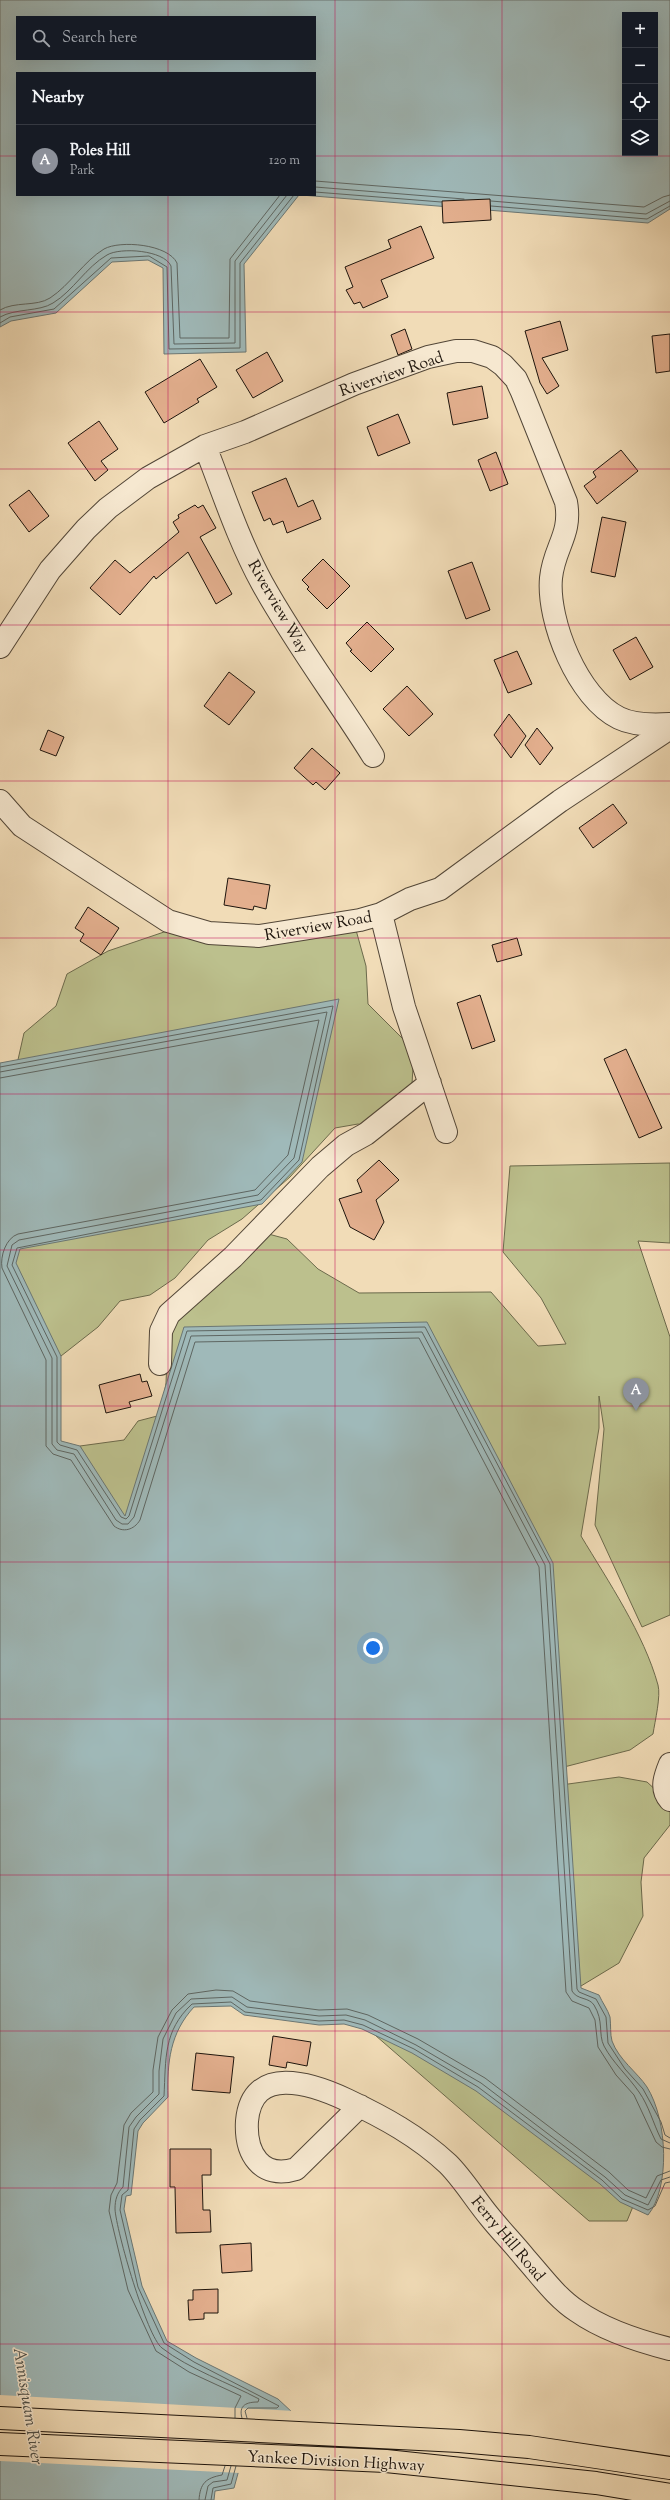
<!DOCTYPE html>
<meta charset="utf-8">
<style>
body{margin:0;font-family:"Sorts Mill Goudy",serif;background:#20242c;color:#f1f3f6}
.controls{position:absolute;right:12px;top:12px;display:grid;overflow:hidden;border-radius:0px;box-shadow:0 4px 16px #0002}
.controls button{width:36px;height:36px;display:grid;place-items:center;padding:0;border:0;border-bottom:1px solid #363941;background:#171b24;color:#f1f3f6;font:20px sans-serif}
.you{position:absolute;left:373px;top:1648px;width:14px;height:14px;margin:-10px;border:3px solid #fff;border-radius:50%;background:#1a73e8;box-shadow:0 0 0 6px #1a73e833}
.badge{display:grid;place-items:center;width:26px;height:26px;border-radius:50%;background:#8c9099;color:#fff;font-size:13px;font-weight:700}
.pin{position:absolute;translate:-50% -33px;filter:drop-shadow(0 1px 2px #0008)}
.pin::after{content:'';position:absolute;top:21px;width:14px;height:12px;background:inherit;clip-path:polygon(0 0,100% 0,50% 100%)}
.list{margin:0;padding:0;list-style:none}
h2{display:flex;justify-content:space-between;align-items:center;height:52px;margin:0;padding:0 16px;font-size:17px}
h2 small{font-size:13px;font-weight:400;color:#9ea1a6}
.list li{display:grid;grid-template-columns:26px 1fr auto;gap:12px;align-items:center;box-sizing:border-box;height:72px;padding:0 16px;border-top:1px solid #363941}
.list b{display:block;font-size:15px;white-space:nowrap}
.list p{margin:0;font-size:13px;white-space:nowrap;color:#9ea1a6}
.list em{font-size:13px;font-style:normal;color:#9ea1a6}
.icon{flex:none;width:22px;height:22px;fill:none;stroke:currentColor;stroke-width:2;stroke-linecap:round;stroke-linejoin:round}
.map{position:relative;flex:none;width:670px;height:2500px;overflow:hidden}
.search{position:absolute;background:#171b24;box-shadow:0 4px 16px #0002;left:16px;top:16px;width:300px;height:44px;display:flex;align-items:center;gap:10px;box-sizing:border-box;padding:0 14px;border-radius:0px;color:#9ea1a6;font-size:15px}
.panel{position:absolute;background:#171b24;box-shadow:0 4px 16px #0002;left:16px;top:72px;width:300px;height:124px;border-radius:0px}
.map>svg:first-child{display:block}
.green{fill:#bcc08d;stroke:#6c6a4c}
.water{fill:#9fb9b9;stroke:#6b7774;fill-rule:evenodd}
.pier{fill:#f1dcb7}
.lines{fill:none;stroke-linecap:round;stroke-linejoin:round}
.shore{stroke:#5e6662;stroke-width:1}
.building{fill:#e3af8e;stroke:#1d140c}
.minor-casing{stroke:#524637;stroke-width:24}
.highway-casing{stroke:#1d140c;stroke-width:24}
.minor{stroke:#f6e8d0;stroke-width:22}
.highway{stroke:#f1dcb7;stroke-width:22}
.grid{fill:none;stroke:#c2185b;stroke-width:1;stroke-opacity:0.55}
.labels{text-anchor:middle;stroke-width:3;stroke-linejoin:round;paint-order:stroke}
.street-label{font-size:16px;fill:#1d140c;stroke:#f6e8d0}
.water-label{font-size:17px;font-style:italic;fill:#4a4e49;stroke:#f6e8d0}
</style>
<div class="map">
<svg width="670" height="2500" viewBox="0 0 670 2500">
<rect width="100%" height="100%" fill="#f1dcb7"/>
<filter id="stains"><feTurbulence type="fractalNoise" baseFrequency=".005" numOctaves="4"/><feColorMatrix values="0 0 0 0 .2 0 0 0 0 .09 0 0 0 0 .02 0 0 0 .5 -.17"/></filter>
<radialGradient id="worn" r=".72"><stop offset=".6" stop-color="#630" stop-opacity="0"/><stop offset="1" stop-color="#630" stop-opacity=".3"/></radialGradient>
<path class="green" d="M221,924L356,930L366,966L368,1004L414,1050L412,1084L377,1129L358,1124L335,1128L290,1177L242,1219L208,1240L175,1278L150,1295L120,1301L98,1327L61,1356L47,1343L0,1235V1111L13,1082L24,1033L56,1006L67,974L108,951L164,932Z
M670,1163V1243L638,1241L670,1337V1615L642,1627L595,1525L604,1429L599,1396V1428L581,1536C608,1581 644,1634 658,1685C661,1696 655,1721 653,1734L630,1750L533,1775L561,1785L619,1777L647,1782L670,1803V1825L644,1858L641,1882L643,1916L619,1963L581,1986L573,1981L634,2204L627,2221H589L360,2022L80,1446L124,1440L138,1421L161,1415L166,1383L168,1332L201,1287L257,1249L261,1232L287,1239L318,1269L359,1293L491,1292L538,1346L566,1344L541,1298L503,1252L510,1166Z"/>
<path class="water" d="M0,0H670V209L648,223L301,195H315V73H17V195H299L244,264L246,352L164,354L163,268L148,260L112,262L56,313L11,321L0,327ZM625,15H655V153H625ZM17,17H315V59H17Z
M339,999L302,1162L262,1204L20,1249L16,1263L61,1356V1441L80,1446L125,1516L184,1327L427,1322L553,1563L581,1988L599,1995C602,2002 608,2010 610,2017C611,2025 610,2034 612,2041C619,2060 637,2072 647,2087C668,2121 670,2188 648,2215L620,2202L600,2184L476,2091L412,2053L362,2029L344,2024L319,2025L244,2015L231,2006L194,2007C170,2033 167,2062 168,2097L143,2123L138,2131L131,2195L126,2196L124,2209L142,2286L167,2341L196,2358L278,2399L293,2413L249,2411L252,2422L234,2488L215,2491L214,2500H0V1063Z"/>
<path class="pier" d="M0,2395L294,2411L295,2413L293,2415L252,2413L254,2422L240,2473L0,2461Z"/>
<g class="lines">
<path class="shore" d="M315,181L644,207L663,197L670,195
M315,187L464,199
M315,192L441,202
M491,201L646,214L670,201
M491,206L647,219L670,206
M0,310C15,301 36,307 50,298C70,285 84,261 104,249C120,240 168,244 177,263L180,338H229L230,259L280,195
M0,317C16,308 39,312 53,303C73,291 86,267 107,255C120,247 164,250 171,266L174,344L235,343V261L287,195
M0,323L10,317L54,309L111,258L149,256L167,267L169,349L240,348V263L294,195
M0,1067L333,1006L299,1160L261,1200L17,1248L12,1265L57,1357V1442L60,1445L77,1450L121,1517L126,1519L129,1516L187,1331L425,1327L550,1564L577,1989L579,1992L596,1999L606,2017L608,2043L625,2069L643,2089L661,2122L665,2135L670,2138
M0,1072L327,1012L294,1158L258,1195L19,1240L12,1245L7,1266L52,1358V1444L57,1450L74,1454L116,1520L122,1524H128L134,1517L191,1336L422,1332L545,1565L572,1991C577,2000 589,1997 594,2005C604,2021 598,2034 604,2046C613,2063 628,2076 639,2092C649,2106 653,2123 661,2139L670,2143
M0,1078L319,1020L288,1155L255,1190L18,1234C6,1238 0,1256 2,1268L46,1360V1446L53,1454L71,1460L114,1526C123,1533 134,1530 140,1520L195,1342L419,1338L539,1567L566,1992L572,2001L589,2008L595,2020L598,2047L616,2075L634,2095L656,2142L662,2147L670,2149
M235,2418V2408L241,2396L189,2372L156,2351L128,2290L109,2211L111,2195L117,2183L124,2125L131,2113L153,2092V2070L158,2037L172,2010L188,1994L216,1990L233,1991L250,2001L319,2010L347,2009L368,2015L418,2039L485,2078L609,2172L628,2190L646,2198L657,2176L670,2171
M242,2418C238,2405 247,2402 258,2402L259,2399C229,2383 189,2369 162,2348C147,2337 116,2230 115,2209C115,2200 117,2193 123,2187L129,2127L136,2117L159,2094V2071L163,2039L176,2013L191,1999L232,1997L247,2007L319,2016L346,2015L365,2020L416,2045L481,2083L605,2177L625,2195L648,2205L661,2180L670,2177
M247,2418L245,2411L248,2408H277L279,2406L194,2362L164,2343L138,2287L120,2210L122,2195L128,2190L134,2129L140,2120L164,2096C166,2059 163,2031 192,2004L231,2002L245,2012L319,2021L344,2020L363,2025L414,2049L478,2087L602,2180L622,2199L648,2210L655,2206L665,2183L670,2182
M199,2500C200,2483 206,2478 222,2475L225,2466
M205,2500L208,2486L213,2482L227,2480L231,2466
M211,2500L213,2488L231,2484L236,2466"/>
</g>
<path class="building" d="M490,199L491,220L443,223L442,201Z
M421,226L434,258L381,280L388,297L363,308L360,302L354,304L346,290L353,287L345,267L391,248L388,240Z
M560,321L568,350L542,358L559,386L547,394L540,383L525,331Z
M405,329L412,349L398,355L391,335Z
M670,334V371L656,373L652,336Z
M267,352L283,381L253,398L236,370Z
M200,359L217,387L197,399L199,402L164,423L145,392Z
M482,386L488,418L453,425L447,393Z
M398,414L410,443L378,456L367,427Z
M99,421L118,449L101,461L108,470L95,481L68,443Z
M621,450L638,471L597,504L584,486L596,477L593,472Z
M496,452L508,484L490,491L478,460Z
M286,478L298,507L313,500L321,519L287,533L283,521L273,525L270,518L264,521L252,492Z
M29,490L49,516L29,532L9,505Z
M195,505L198,508L203,505L216,528L200,537L232,594L216,604L188,552L156,579L154,576L120,615L90,588L115,560L130,573L179,532L173,522L179,518L178,515Z
M602,517L626,522L615,577L591,572Z
M323,559L350,586L327,609L307,589L309,587L302,580Z
M472,562L490,610L466,619L448,571Z
M367,622L394,649L371,672L350,651L352,650L346,643Z
M636,637L653,667L630,680L613,650Z
M517,651L532,684L508,693L494,660Z
M229,672L255,692L229,725L204,706Z
M407,686L433,714L409,736L383,709Z
M509,714L526,736L511,758L494,735Z
M537,728L553,748L540,765L525,745Z
M48,730L64,737L56,756L40,750Z
M312,748L340,773L325,790L316,782L313,785L294,768Z
M613,804L627,823L593,848L579,828Z
M228,878L270,885L266,909L254,906L253,910L224,905Z
M88,907L119,928L101,955L80,941L84,934L75,928Z
M517,938L522,955L497,962L492,945Z
M480,995L495,1041L472,1049L457,1003Z
M626,1049L662,1128L639,1138L604,1059Z
M379,1160L399,1180L376,1200L384,1222L374,1240L350,1227L339,1199L362,1192L357,1180Z
M140,1374L142,1382L147,1381L152,1396L129,1402L131,1407L106,1413L99,1385Z
M273,2036L311,2042L307,2066L287,2062L286,2068L269,2065Z
M196,2053L234,2057L230,2093L192,2090Z
M170,2149H211V2175H202L203,2210H210L211,2232L176,2233L175,2187H170Z
M251,2243L252,2271L222,2273L220,2245Z
M218,2289V2313H204V2319L189,2320L188,2300H193V2290Z"/>
<g class="lines">
<defs>
<path id="minor" d="M205,446C223,492 238,539 262,583C295,643 337,698 373,756
M0,647L50,570L86,529L108,508L148,478L205,446L245,432L354,384L428,357L456,351H473L492,357L503,365L516,379L522,392L566,502C572,535 554,547 551,578C547,621 578,698 619,718C633,725 655,725 670,724
M0,801L22,826L168,921L209,933L259,936L360,920L381,914L410,899L440,889L560,801L670,728
M381,914L404,1007L446,1132
M160,1364L161,1331L169,1314L233,1257L320,1167L346,1145L366,1134L430,1083
M670,1764C665,1776 660,1789 670,1800
M360,2106L296,2169C261,2180 245,2153 247,2121C252,2064 311,2083 347,2100C383,2117 418,2136 448,2164C463,2179 475,2199 489,2216C501,2231 514,2244 526,2259C542,2277 557,2298 577,2311C604,2330 638,2341 670,2349"/>
<path id="highway" d="M0,2418L459,2441L529,2447L670,2468
M0,2444L386,2461L596,2483L670,2495"/>
</defs>
<use href="#minor" class="minor-casing"/>
<use href="#highway" class="highway-casing"/>
<use href="#minor" class="minor"/>
<use href="#highway" class="highway"/>
</g>
<path class="grid" d="M168,0V17M335,0V2500M502,0V2500M168,59V73M0,156H17M315,156H670M168,195V2500M0,312H670M0,469H670M0,625H670M0,781H670M0,938H670M0,1094H670M0,1250H670M0,1406H670M0,1562H670M0,1719H670M0,1875H670M0,2031H670M0,2188H670M0,2344H670"/>
<g class="labels">
<g class="street-label">
<text transform="translate(391 373) rotate(-19)" y="6">Riverview Road</text>
<text transform="translate(279 606) rotate(60)" y="6">Riverview Way</text>
<text transform="translate(318 925) rotate(-10)" y="6">Riverview Road</text>
<text transform="translate(509 2238) rotate(50)" y="6">Ferry Hill Road</text>
<text transform="translate(336 2460) rotate(3)" y="6">Yankee Division Highway</text>
</g>
<g class="water-label">
<text transform="translate(29 2406) rotate(81)" y="6">Annisquam River</text>
</g>
</g>
<rect width="100%" height="100%" filter="url(#stains)"/>
<rect width="100%" height="100%" fill="url(#worn)"/>
</svg>
<div class="controls">
<button>+</button>
<button>−</button>
<button><svg class="icon" aria-label="locate" viewBox="0 0 24 24"><circle cx="12" cy="12" r="6"/><path d="M12 2v4M12 18v4M2 12h4M18 12h4"/></svg></button>
<button><svg class="icon" aria-label="layers" viewBox="0 0 24 24"><path d="M12 4l9 5-9 5-9-5zM3 14l9 5 9-5"/></svg></button>
</div>
<div class="you"></div>
<div class="pin badge" style="left:636px;top:1411px">A</div>
<div class="search"><svg class="icon" aria-label="search" viewBox="0 0 24 24"><circle cx="10" cy="10" r="6"/><path d="M15 15l6 6"/></svg>Search here</div>
<section class="panel">
<h2>Nearby<small></small></h2>
<ul class="list">
<li><span class="badge">A</span><div><b>Poles Hill</b><p>Park</p></div><em>120 m</em></li>
</ul>
</section>
</div>
